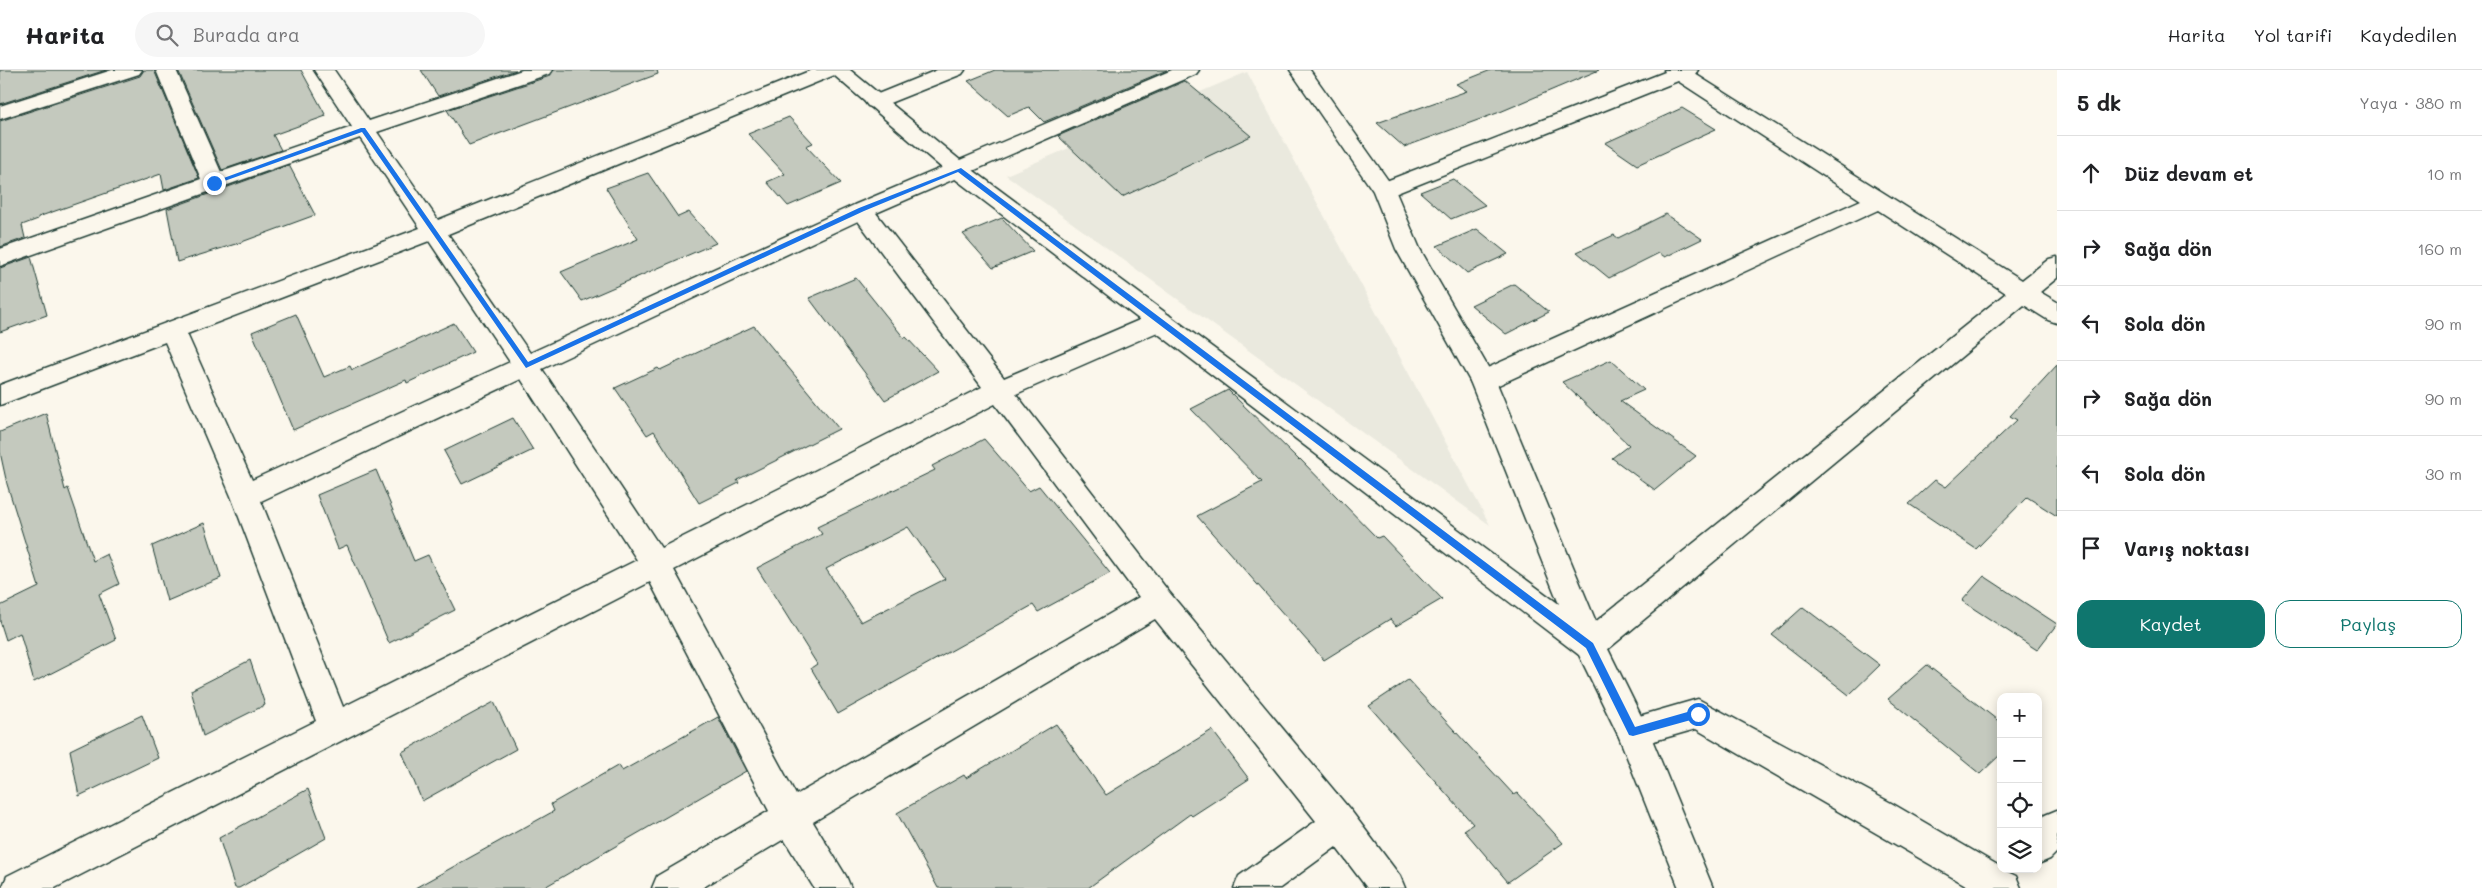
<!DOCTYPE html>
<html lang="tr">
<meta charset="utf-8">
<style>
body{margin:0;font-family:Mali,sans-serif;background:#f6f6f6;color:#202124}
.controls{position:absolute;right:15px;bottom:15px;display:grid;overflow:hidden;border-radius:10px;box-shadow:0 2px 12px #0003}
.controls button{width:45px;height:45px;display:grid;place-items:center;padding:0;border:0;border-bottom:1px solid #e0e0e0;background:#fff;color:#202124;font:25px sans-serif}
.stop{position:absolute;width:15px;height:15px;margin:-11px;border:4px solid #1a73e8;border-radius:50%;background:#fff}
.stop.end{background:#1a73e8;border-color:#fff;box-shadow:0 1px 5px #0008}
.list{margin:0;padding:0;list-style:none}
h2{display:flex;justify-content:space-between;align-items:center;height:65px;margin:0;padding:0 20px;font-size:21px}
h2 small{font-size:16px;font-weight:400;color:#757577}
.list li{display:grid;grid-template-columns:32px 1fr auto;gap:15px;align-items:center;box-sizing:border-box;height:75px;padding:0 20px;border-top:1px solid #e0e0e0}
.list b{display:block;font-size:19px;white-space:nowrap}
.list em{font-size:16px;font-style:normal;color:#757577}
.actions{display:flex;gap:10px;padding:15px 20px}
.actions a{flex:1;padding:11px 0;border:1px solid #0f766e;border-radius:15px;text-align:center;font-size:18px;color:#0f766e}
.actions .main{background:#0f766e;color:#fff}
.icon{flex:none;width:28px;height:28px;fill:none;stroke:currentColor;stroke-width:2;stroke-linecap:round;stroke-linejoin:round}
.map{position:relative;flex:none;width:2057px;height:818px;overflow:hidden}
header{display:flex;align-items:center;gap:30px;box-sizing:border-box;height:70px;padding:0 25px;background:#fff;border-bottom:1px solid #e0e0e0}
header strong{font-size:24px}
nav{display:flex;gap:28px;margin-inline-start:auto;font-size:18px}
.search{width:350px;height:45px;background:#f6f6f6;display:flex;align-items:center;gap:12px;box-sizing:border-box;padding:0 18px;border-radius:28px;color:#757577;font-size:19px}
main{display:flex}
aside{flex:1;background:#fff}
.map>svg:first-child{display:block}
.built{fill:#eae9de}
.building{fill:#c4c9be;stroke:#1f3d34;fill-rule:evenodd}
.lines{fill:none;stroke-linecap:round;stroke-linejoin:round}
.minor-casing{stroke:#1f3d34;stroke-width:3}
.tertiary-casing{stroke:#1f3d34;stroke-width:3}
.minor{fill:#fbf7ec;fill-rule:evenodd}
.tertiary{fill:#fbf7ec;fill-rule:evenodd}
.route{fill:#1a73e8}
</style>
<header>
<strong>Harita</strong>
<div class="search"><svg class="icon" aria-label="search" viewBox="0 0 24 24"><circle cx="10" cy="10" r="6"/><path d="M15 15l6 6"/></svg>Burada ara</div>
<nav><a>Harita</a><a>Yol tarifi</a><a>Kaydedilen</a></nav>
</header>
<main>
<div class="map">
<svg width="2057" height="818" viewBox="0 0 2057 818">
<rect width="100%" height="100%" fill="#fbf7ec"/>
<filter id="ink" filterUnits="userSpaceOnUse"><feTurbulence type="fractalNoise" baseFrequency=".02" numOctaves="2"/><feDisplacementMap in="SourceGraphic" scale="10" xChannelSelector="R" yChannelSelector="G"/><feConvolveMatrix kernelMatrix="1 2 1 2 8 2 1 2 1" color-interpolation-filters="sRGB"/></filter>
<g filter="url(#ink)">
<path class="built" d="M1247,2L1490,455L1006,105Z"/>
<path class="building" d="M0,0H106L0,34Z
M144,0H154L199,108L164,120L161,104L38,147V149L22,155L25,168L0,177V51L140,6Z
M178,0H301L326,46L273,65L281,80L222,100Z
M421,0H516L438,26Z
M554,0H657L658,4L469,75L447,40L550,6Z
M995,0H1167L1044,52L1029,37L1008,46L968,11Z
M1491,0H1599L1500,42L1404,77L1377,53L1467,21L1456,14Z
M1185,11L1251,66L1122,127L1058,66Z
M1682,38L1716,59L1637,95L1605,73Z
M789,47L813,73L806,76L841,113L788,136L767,112L785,104L748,64Z
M289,95L315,145L239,173L177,192L167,139Z
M648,103L678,147L689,142L716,173L582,231L561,202L638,169L606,118Z
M1453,109L1485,135L1451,149L1420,122Z
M1666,144L1702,169L1665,187L1659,183L1609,208L1577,182L1614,165L1618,168Z
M1002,148L1033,181L993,198L963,164Z
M1477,159L1508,184L1467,203L1437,176Z
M31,187L47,245L0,262V198Z
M856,208L904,268L906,267L938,301L885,330L809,228Z
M1514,214L1549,242L1506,264L1471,235Z
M296,244L324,307L350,296L352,300L454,253L473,282L407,313L406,310L293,360L252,262Z
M754,256L839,359L737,410L739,413L699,433L654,361L647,365L615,318L658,298L660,300Z
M1611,290L1644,320L1620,331L1696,386L1655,420L1612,388L1629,375L1562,312Z
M2057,295V446L2027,427L1976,479L1909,434L1935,410L1946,417L2017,350L2010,346Z
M1228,320L1299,390L1300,389L1377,468L1382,466L1442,529L1396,556L1390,549L1324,590L1197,446L1262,412L1191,339Z
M46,343L65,420L68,418L93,491L107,484L119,514L99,524L116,570L34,612L20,563L6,570L0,551V536L39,517L7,414L0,382V362Z
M513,348L533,380L462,414L444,381Z
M984,369L1029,421L1039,416L1110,503L1038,542L1033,535L838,644L811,598L817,594L757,498L822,464L817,457L935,400L932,396ZM908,457L945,509L861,552L826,499Z
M376,400L414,491L428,485L455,540L389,573L347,475L338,479L317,425Z
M204,453L221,508L167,531L152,476Z
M1984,506L2057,554L2037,580L1962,531Z
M1803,537L1880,595L1849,625L1772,565Z
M250,590L265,635L203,666L191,620Z
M1927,595L2001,653V684L1980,704L1888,629Z
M1408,610L1514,725L1518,723L1563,773L1508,812L1464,760L1473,754L1369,636Z
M494,632L516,679L422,731L402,682Z
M142,645L158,688L79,726L70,680Z
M718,647L746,701L543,818H415L554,741L551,734L619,695L622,701Z
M1056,654L1106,725L1212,660L1249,709L1192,746L1190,744L1088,818H938L897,743L964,705L966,708Z
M308,719L326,768L239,818H235L219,768Z"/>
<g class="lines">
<defs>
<path id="minor" d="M112,0H142L139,4L0,49V36Z
M156,0H176L221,102L352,57L314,0H334L369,51L522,0H552L549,4L377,62L438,150L812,0H840L837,4L448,164L530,283L854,135L1172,0H1199L1196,4L876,143L1004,308L1151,245L1160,242L1169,245L1172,251L1169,257L1016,324L1169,522L1352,742L1400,806L1405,818H1367L1336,777L1280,818H1234L1239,806L1316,751L1155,549L813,752L846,806L851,818H814L784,769L702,818H652L657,806L769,741L650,512L55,818H2L7,806L316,651L231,426L165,272L0,335V315L420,158L360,68L0,196V179L201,109ZM858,151L982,317L661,478L542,299ZM429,171L510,292L252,410L187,264ZM521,309L637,490L343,637L261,431ZM995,334L1139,527L796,725L674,500Z
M937,0H965L962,4L882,36L875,38L868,36L865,32L868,28Z
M1664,0H1698L1695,4L2022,210L2049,189L2057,187V208L2040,222L2057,232V253L2048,250L2024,235L1601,585L1590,588L1579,585L1575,575L1579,565L2006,223L1878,140L1492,318L1483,321L1474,318L1470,311L1474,304L1861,130L1678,11L1392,125L1384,127L1376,125L1373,120L1376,115L1665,2Z
M1698,629L1893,734L2001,797V799L2016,806L2021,818H1971L1696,659L1633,677L1622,673L1617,662L1622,651Z
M2057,740V782L2050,789L2038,794V752L2045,745Z"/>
<path id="tertiary" d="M828,0H850L966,95L1559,534L1470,311L1396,179L1373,121L1290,0H1310L1395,120L1420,179L1496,311L1604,571L1649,662L1713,818H1679L1619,667L1579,585L950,105Z"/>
</defs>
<use href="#minor" class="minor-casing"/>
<use href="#tertiary" class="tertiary-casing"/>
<use href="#minor" class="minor"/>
<use href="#tertiary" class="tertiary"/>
</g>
</g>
<path class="route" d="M361,58H365L528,292L859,138L961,98L1593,573L1635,657L1698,639L1703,644L1698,648L1633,666L1629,665L1586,578L958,102L864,141L526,298L362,62L216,114L210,113Z"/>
</svg>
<div class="controls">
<button>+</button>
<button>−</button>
<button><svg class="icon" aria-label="locate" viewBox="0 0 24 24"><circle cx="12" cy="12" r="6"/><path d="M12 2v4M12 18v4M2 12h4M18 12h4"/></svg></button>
<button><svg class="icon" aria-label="layers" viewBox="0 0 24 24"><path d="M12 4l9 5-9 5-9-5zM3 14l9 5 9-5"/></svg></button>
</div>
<div class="stop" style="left:1698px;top:644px"></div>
<div class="stop end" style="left:214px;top:113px"></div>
</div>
<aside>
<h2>5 dk<small>Yaya · 380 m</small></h2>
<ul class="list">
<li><svg class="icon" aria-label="ahead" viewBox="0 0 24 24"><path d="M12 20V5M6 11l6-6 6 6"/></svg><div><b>Düz devam et</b></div><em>10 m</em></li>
<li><svg class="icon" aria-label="right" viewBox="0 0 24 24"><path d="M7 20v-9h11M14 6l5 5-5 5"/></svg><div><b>Sağa dön</b></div><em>160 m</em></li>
<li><svg class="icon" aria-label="left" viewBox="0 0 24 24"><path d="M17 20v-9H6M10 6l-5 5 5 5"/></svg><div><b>Sola dön</b></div><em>90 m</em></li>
<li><svg class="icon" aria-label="right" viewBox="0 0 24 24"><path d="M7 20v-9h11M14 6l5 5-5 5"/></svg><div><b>Sağa dön</b></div><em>90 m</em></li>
<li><svg class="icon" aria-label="left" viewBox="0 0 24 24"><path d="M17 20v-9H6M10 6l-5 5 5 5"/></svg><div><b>Sola dön</b></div><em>30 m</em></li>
<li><svg class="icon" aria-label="arrive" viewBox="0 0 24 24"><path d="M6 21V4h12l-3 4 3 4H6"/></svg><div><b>Varış noktası</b></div></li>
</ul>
<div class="actions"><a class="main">Kaydet</a><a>Paylaş</a></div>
</aside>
</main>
